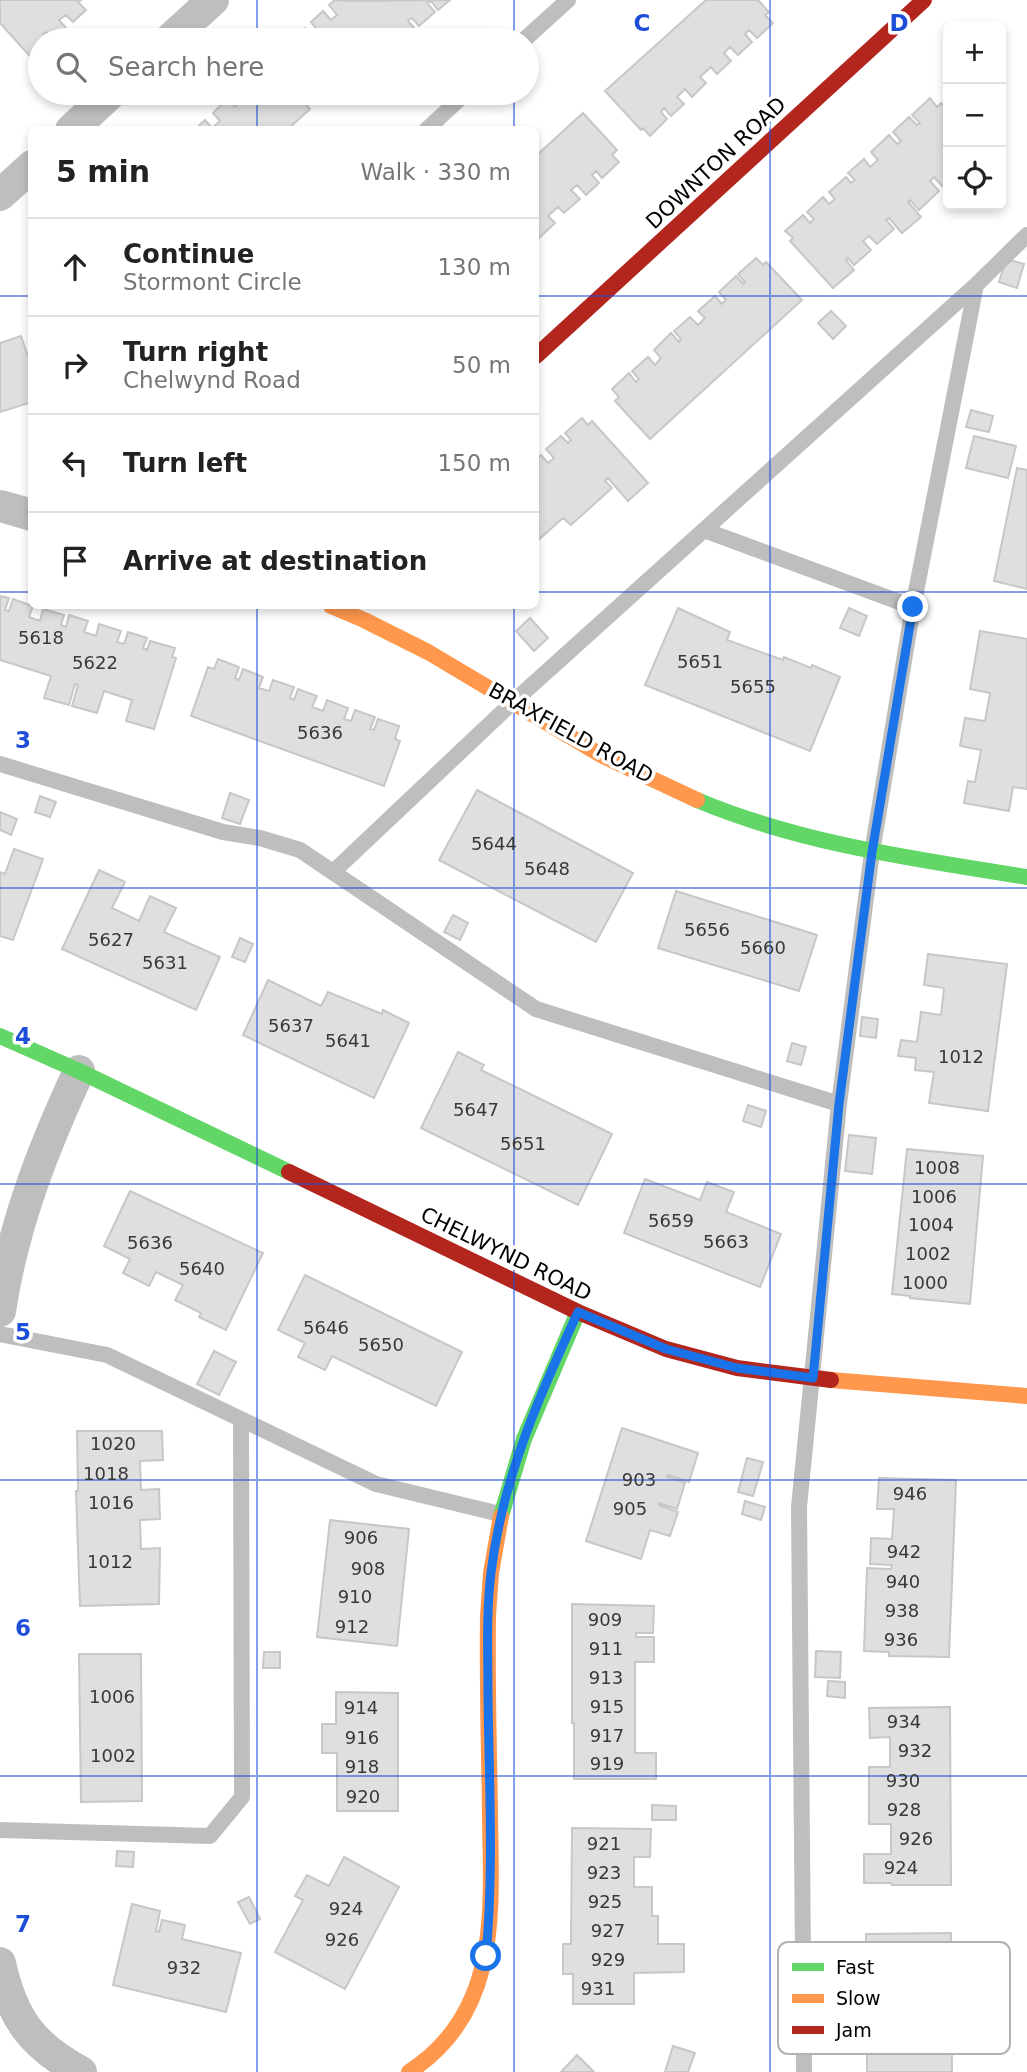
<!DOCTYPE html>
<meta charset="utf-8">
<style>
body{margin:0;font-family:"DejaVu Sans",sans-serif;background:#f6f6f6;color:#222}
.controls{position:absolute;right:21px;top:21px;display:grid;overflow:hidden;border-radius:10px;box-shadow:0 4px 10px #0003}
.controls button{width:63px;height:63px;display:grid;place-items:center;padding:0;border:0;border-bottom:2px solid #e0e0e0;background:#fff;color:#222;font:35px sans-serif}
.stop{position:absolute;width:21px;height:21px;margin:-16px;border:5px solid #1a73e8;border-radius:50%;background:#fff}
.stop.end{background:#1a73e8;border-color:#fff;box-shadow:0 2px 7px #0008}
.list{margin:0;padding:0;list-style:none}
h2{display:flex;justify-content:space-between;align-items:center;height:91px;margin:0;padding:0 28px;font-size:30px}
h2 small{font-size:23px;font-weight:400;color:#767676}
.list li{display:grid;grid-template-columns:46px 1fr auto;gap:21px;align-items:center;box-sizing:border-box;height:98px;padding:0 28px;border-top:2px solid #e0e0e0}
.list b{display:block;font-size:26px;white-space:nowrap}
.list p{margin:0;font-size:23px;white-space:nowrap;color:#767676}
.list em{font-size:23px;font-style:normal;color:#767676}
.icon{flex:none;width:38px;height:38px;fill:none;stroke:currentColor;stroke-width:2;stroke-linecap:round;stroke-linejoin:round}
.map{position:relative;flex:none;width:1027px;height:2072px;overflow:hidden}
.search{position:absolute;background:#fff;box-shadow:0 4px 10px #0003;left:28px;top:28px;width:511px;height:77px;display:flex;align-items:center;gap:18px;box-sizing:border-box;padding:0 24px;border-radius:38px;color:#767676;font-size:26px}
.panel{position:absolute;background:#fff;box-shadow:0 4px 10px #0003;left:28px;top:126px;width:511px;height:483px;border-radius:10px}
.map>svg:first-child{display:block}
.building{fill:#dfdfdf;stroke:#c7c7c7;stroke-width:2}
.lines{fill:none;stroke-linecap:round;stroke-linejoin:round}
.lane{stroke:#bebebe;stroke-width:16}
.street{stroke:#bebebe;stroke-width:32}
.fast{stroke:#63d668;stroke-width:16}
.slow{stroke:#ff974d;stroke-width:16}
.jam{stroke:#b3261e;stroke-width:16}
.route{stroke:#1a73e8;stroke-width:9}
.grid{fill:none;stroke:#1d4ed8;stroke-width:2;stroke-opacity:0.55}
.labels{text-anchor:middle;stroke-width:7;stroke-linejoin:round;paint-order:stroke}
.number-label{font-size:18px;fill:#383838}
.street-label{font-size:21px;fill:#000;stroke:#fff}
.key{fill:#fff;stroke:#b2b2b2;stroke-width:2}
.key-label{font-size:19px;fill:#000}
.grid-label{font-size:23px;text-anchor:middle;font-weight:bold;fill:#1d4ed8;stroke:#fff;stroke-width:7;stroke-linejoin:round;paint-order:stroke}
</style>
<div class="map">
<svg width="1027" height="2072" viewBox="0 0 1027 2072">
<rect width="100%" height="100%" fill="#fff"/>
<path class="building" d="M0,0H81L78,2L86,10L73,22L66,15L59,20L67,29L54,40L46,32L43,34L49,40H40V58L35,62L0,23Z
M335,0L350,1L450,0L438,10L431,1L427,3L435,12L419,26L412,18L408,21L416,30L404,40H396L392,35L385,40H291L305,28L312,37L318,31L311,22L323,11L331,20L337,15L329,5Z
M706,0H758L769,12L765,15L773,23L757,38L749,30L745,34L752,42L738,55L730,47L724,53L731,61L717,74L711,67L700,77L706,83L692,97L685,89L677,97L684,104L671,116L664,108L661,112L667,119L650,136L643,128L641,130L605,91Z
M233,93H295L310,109L287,130H194L205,120L212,128L220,121L213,113L227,99L235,107L241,101Z
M930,98L937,107L941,103L948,111V180L942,186L934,177L930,181L939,191L919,210L910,200L908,202L921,217L902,233L889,218L886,220L894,229L877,244L869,236L863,241L871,250L854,265L848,258L846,260L854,270L833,288L790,241L793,238L785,231L803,215L810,223L814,219L807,212L823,197L829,204L835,199L829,192L846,177L851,183L855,180L848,173L864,159L870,167L878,160L871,152L889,135L897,144L901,141L893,132L909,117L917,125L920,123L912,115Z
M583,113L617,150L612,155L619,162L602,178L596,171L592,175L599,183L586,195L577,185L571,190L580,199L564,213L558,207L548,216L555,223L539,238L536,234V156Z
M756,258L763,265L766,262L802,300L650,439L615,401L619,397L612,389L629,373L636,382L639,379L632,371L648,357L655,365L661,358L654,350L671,333L679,342L681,339L674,331L690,317L698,325L705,318L698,311L715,296L722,304L726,300L719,292L736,276L743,284L745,282L738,274Z
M1006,259L1024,264L1017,288L999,282Z
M831,311L846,326L833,339L818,323Z
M21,336L32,368V402L0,412V343Z
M971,410L993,416L989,432L966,427Z
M582,418L588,425L592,421L648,483L628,501L608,478L605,481L612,488L571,525L563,518L536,542V460L541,455L548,463L554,458L546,449L561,436L568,443L571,440L565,433Z
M974,436L1016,446L1008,478L966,468Z
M1017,468L1027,470V589L994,581Z
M0,596L9,598L5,610L9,611L13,599L33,606L29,617L40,621L43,609L64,615L61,625L66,627L69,615L88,621L84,632L96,636L99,624L121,631L117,642L124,644L128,632L147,638L143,648L147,650L150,641L175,648L172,657L176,658L154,729L126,721L132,700L104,691L97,713L72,706L78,685L75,684L69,705L44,698L51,676L0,660Z
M678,608L730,632L727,640L783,660L784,657L811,668L812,665L840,677L810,751L645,685Z
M849,608L867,616L859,636L840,628Z
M530,618L548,638L534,651L516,631Z
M980,631L1027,639V789L1013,787L1009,811L964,803L968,781L975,782L981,750L960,746L965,718L985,721L990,693L970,689Z
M218,659L239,667L235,678L239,680L243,669L263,677L259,688L269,691L273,680L294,687L290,698L294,700L298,689L317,696L312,707L323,711L327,700L348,708L344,719L351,721L355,710L375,717L370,729L374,730L378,719L399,726L395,739L400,741L384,786L191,716L208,667L214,669Z
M477,790L633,873L596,942L439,860Z
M230,793L249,800L240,824L222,818Z
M40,796L56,802L50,817L35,812Z
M0,812L17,819L11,835L0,830Z
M14,849L43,859L13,940L0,936V872L5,874Z
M99,870L125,882L112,908L139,921L150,896L176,908L164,932L220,957L196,1010L62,949Z
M676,891L817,935L799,991L658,948Z
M453,915L468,923L460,940L444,932Z
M240,938L253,944L245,962L232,957Z
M928,954L1007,964L988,1111L929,1103L934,1072L915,1070L916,1058L898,1056L901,1040L917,1042L921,1012L941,1015L944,988L924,985Z
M268,980L321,1006L328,992L382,1014L383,1010L409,1023L374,1098L243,1035Z
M862,1017L878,1019L876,1038L860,1036Z
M792,1043L806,1047L801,1065L787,1061Z
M458,1052L484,1065L481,1070L612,1134L578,1205L421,1128Z
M748,1105L766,1111L761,1127L743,1121Z
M849,1135L876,1138L872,1174L845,1171Z
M907,1149L983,1156L970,1304L910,1298V1296L892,1294Z
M645,1179L700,1200L707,1182L734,1192L726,1212L781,1234L760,1287L624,1233Z
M130,1191L263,1253L226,1330L199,1317L201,1313L175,1300L183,1285L156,1272L149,1286L123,1273L130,1259L104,1246Z
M305,1275L462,1352L436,1406L332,1356L325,1370L298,1357L305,1343L278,1330Z
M214,1351L236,1362L219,1395L197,1384Z
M622,1428L698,1453L689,1482L668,1475L667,1477L685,1483L677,1509L659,1503V1505L678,1512L670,1536L650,1530L641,1559L586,1541Z
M77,1431H162L163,1460L140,1461L141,1490L159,1489L160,1519L140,1520L141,1549L160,1548L159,1604L80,1606L76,1491H78Z
M747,1458L763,1462L753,1496L738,1492Z
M879,1478L956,1480L949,1657L889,1656V1652L864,1651L867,1568L891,1569L892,1565L870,1564L871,1538L892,1539L894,1509H877Z
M745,1501L765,1507L761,1520L742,1514Z
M330,1520L409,1529L397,1646L317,1637Z
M572,1604L654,1606L653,1633H636V1637H654V1662H635V1753H656V1779H574V1723H572Z
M816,1651L841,1652L840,1678L815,1677Z
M264,1652H280V1668H263Z
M79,1654H141L142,1801L81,1802Z
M828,1681L845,1682V1698L827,1696Z
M336,1692L398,1693V1811H337V1753H322V1724H336Z
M950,1707L951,1885H892L891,1883H864V1854H891V1824H869V1767H890V1737L870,1738L869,1708Z
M652,1805L676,1806V1820H652Z
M572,1828L651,1829L650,1857H634V1887H652V1916H658V1944H684V1972L634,1973V2004H573V1974H563V1944H571Z
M117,1851L134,1852L133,1867L116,1866Z
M344,1857L399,1887L345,1989L275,1952L303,1900L295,1896L307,1875L329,1886Z
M249,1897L260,1919L250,1924L238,1902Z
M132,1904L160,1911L156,1931L159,1932L162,1920L185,1925L182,1939L241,1953L226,2012L113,1985Z
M951,1933L952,2072H867V2052H892L891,2021H873V1993H866V1934Z
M673,2046L695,2053L688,2072H665Z
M577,2055L594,2072H561Z"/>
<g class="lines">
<path class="lane" d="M524,40L568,0
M426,130L466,93
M704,530L913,607
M0,764L223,832L260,838L300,850L536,1009L839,1104
M333,872L513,702L976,285
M0,1334L107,1355L376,1484L500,1514
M0,1830L210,1836L242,1797L241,1420
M804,2072L799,1507L839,1104L872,852L913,607L976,285L1027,235"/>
<path class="street" d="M169,40L213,0
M71,130L111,93
M0,195L32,166
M0,506L32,515
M0,1311C13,1225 43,1149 79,1071
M0,1963C12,2018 31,2045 81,2072"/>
<path class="fast" d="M697,800C801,844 916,859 1027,877
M0,1036L79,1071L289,1172
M501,1516L524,1439L578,1312"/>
<path class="slow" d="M331,606L364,620L428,652L601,755L697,800
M831,1380L1027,1396
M409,2072C502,2012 491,1909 490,1813C489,1747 487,1682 488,1616L491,1573L501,1516"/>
<path class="jam" d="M536,356L924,0
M289,1172L578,1312L666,1349L737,1368L831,1380"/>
</g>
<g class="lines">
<path class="route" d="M486,1956C494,1869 489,1782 488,1695C488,1655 486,1613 491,1573C502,1480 539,1396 578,1312L666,1349L737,1368L813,1378L839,1104L872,852L913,607"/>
</g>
<path class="grid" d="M257,0V40M514,0V40M770,0V2072M257,93V130M514,93V130M0,296H32M536,296H1027M0,592H32M536,592H1027M257,606V2072M514,606V2072M0,888H1027M0,1184H1027M0,1480H1027M0,1776H1027"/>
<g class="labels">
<g class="number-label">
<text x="41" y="644">5618</text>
<text x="700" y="668">5651</text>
<text x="95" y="669">5622</text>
<text x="753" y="693">5655</text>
<text x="320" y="739">5636</text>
<text x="494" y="850">5644</text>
<text x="547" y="875">5648</text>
<text x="707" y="936">5656</text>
<text x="111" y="946">5627</text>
<text x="763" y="954">5660</text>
<text x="165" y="969">5631</text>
<text x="291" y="1032">5637</text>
<text x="348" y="1047">5641</text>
<text x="961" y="1063">1012</text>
<text x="476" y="1116">5647</text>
<text x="523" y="1150">5651</text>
<text x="937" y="1174">1008</text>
<text x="934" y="1203">1006</text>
<text x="671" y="1227">5659</text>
<text x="931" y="1231">1004</text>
<text x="726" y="1248">5663</text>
<text x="150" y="1249">5636</text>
<text x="928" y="1260">1002</text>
<text x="202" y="1275">5640</text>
<text x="925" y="1289">1000</text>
<text x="326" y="1334">5646</text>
<text x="381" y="1351">5650</text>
<text x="113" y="1450">1020</text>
<text x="106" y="1480">1018</text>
<text x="639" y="1486">903</text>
<text x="910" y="1500">946</text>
<text x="111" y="1509">1016</text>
<text x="630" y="1515">905</text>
<text x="361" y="1544">906</text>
<text x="904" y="1558">942</text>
<text x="110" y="1568">1012</text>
<text x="368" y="1575">908</text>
<text x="903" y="1588">940</text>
<text x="355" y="1603">910</text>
<text x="902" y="1617">938</text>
<text x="605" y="1626">909</text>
<text x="352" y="1633">912</text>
<text x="901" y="1646">936</text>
<text x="606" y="1655">911</text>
<text x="606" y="1684">913</text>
<text x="112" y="1703">1006</text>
<text x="607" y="1713">915</text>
<text x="361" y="1714">914</text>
<text x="904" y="1728">934</text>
<text x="607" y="1742">917</text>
<text x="362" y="1744">916</text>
<text x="915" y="1757">932</text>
<text x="113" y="1762">1002</text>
<text x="607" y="1770">919</text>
<text x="362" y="1773">918</text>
<text x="903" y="1787">930</text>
<text x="363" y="1803">920</text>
<text x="904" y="1816">928</text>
<text x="916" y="1845">926</text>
<text x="604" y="1850">921</text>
<text x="901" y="1874">924</text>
<text x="604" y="1879">923</text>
<text x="605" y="1908">925</text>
<text x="346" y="1915">924</text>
<text x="608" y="1937">927</text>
<text x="342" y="1946">926</text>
<text x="608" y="1966">929</text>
<text x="184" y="1974">932</text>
<text x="598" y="1995">931</text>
</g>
<g class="street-label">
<text transform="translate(716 163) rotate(-43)" y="7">DOWNTON ROAD</text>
<text transform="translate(571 733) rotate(29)" y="7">BRAXFIELD ROAD</text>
<text transform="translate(506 1254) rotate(26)" y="7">CHELWYND ROAD</text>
</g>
</g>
<rect x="778" y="1942" width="232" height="112" rx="10" class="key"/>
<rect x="792" y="1963" width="32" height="8" fill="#63d668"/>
<rect x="792" y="1994" width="32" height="9" fill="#ff974d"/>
<rect x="792" y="2026" width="32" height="8" fill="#b3261e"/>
<g class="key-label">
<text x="836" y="1974">Fast</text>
<text x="836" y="2005">Slow</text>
<text x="836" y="2037">Jam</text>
</g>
<g class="grid-label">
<text x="642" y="31">C</text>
<text x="899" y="31">D</text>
<text x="23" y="748">3</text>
<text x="23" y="1044">4</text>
<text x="23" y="1340">5</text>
<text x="23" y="1636">6</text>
<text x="23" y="1932">7</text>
</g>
</svg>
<div class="controls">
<button>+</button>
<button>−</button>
<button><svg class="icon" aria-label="locate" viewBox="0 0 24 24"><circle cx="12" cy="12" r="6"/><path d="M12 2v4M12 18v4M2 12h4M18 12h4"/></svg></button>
</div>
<div class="stop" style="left:486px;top:1956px"></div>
<div class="stop end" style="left:913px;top:607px"></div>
<div class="search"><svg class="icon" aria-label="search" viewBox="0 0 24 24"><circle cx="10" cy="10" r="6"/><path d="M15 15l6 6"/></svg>Search here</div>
<section class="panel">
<h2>5 min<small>Walk · 330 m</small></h2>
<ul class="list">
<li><svg class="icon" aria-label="ahead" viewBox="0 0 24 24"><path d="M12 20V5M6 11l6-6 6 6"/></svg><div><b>Continue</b><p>Stormont Circle</p></div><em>130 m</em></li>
<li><svg class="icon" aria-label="right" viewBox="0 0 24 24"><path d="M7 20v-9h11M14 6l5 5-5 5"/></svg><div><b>Turn right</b><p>Chelwynd Road</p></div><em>50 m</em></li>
<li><svg class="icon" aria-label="left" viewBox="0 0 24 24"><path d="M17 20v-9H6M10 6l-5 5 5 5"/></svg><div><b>Turn left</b></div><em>150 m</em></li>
<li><svg class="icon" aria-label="arrive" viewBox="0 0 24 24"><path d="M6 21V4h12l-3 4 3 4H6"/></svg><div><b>Arrive at destination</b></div></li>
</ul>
</section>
</div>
